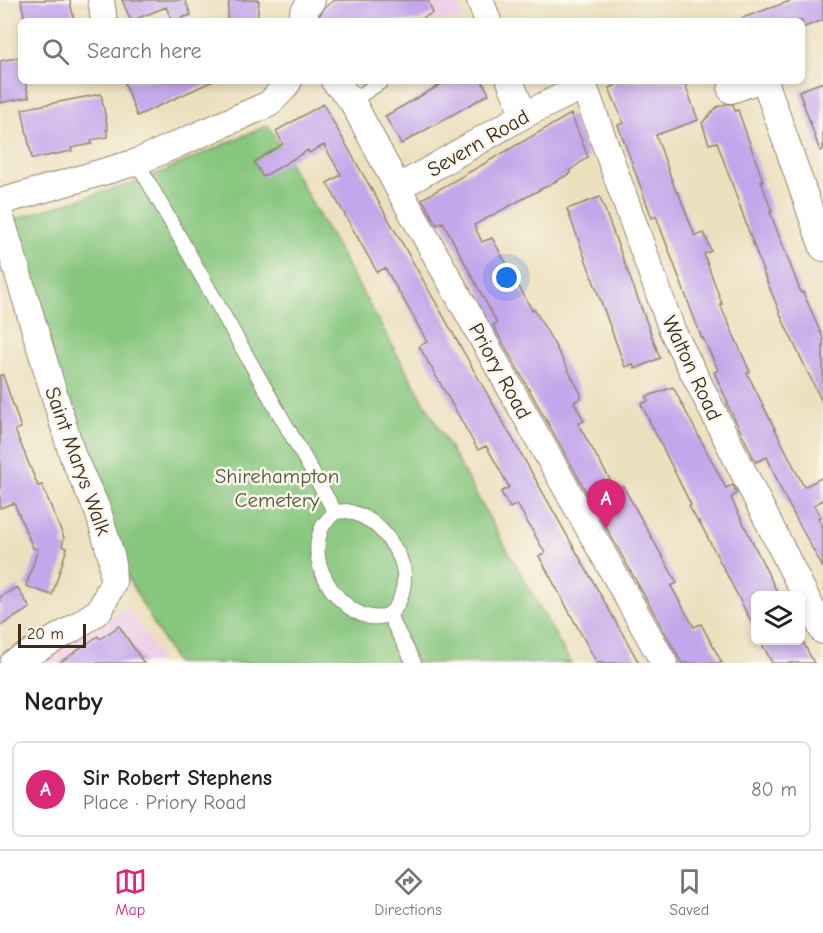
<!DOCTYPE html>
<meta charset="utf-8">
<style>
body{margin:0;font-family:"Comic Neue",sans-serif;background:#f2f2f2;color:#222}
.controls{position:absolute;right:18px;bottom:18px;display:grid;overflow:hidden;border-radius:9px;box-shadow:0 3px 9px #0003}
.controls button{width:54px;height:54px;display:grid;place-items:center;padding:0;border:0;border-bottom:2px solid #e0e0e0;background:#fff;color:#222;font:30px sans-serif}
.scale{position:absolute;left:18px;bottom:15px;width:68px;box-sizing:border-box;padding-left:6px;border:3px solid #3b2a1e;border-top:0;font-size:16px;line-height:21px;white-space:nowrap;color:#3b2a1e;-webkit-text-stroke:4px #fbf7ec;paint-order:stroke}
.you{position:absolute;left:507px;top:278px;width:21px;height:21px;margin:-15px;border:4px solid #fff;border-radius:50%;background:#1a73e8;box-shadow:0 0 0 9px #1a73e833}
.badge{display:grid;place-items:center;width:39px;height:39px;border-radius:50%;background:#db2777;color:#fff;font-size:20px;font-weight:700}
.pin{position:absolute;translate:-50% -50px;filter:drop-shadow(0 2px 3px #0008)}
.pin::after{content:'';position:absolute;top:32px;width:21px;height:18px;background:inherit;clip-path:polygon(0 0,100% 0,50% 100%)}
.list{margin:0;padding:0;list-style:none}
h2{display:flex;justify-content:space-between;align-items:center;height:78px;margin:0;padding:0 24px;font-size:26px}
h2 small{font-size:20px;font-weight:400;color:#767676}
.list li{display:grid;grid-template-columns:39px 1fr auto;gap:18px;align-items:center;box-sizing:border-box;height:96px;margin:0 12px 12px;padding:0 12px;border:2px solid #e0e0e0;border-radius:9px}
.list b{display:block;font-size:22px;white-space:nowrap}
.list p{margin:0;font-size:20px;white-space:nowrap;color:#767676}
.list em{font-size:20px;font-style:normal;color:#767676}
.icon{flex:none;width:33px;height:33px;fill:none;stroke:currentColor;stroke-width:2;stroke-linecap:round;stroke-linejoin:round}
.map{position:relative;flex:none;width:823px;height:663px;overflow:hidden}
.search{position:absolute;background:#fff;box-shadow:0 3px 9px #0003;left:18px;right:18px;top:18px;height:66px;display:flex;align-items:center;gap:15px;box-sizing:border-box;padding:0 21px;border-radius:9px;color:#767676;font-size:22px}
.sheet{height:186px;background:#fff}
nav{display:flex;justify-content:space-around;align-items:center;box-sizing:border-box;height:84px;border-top:2px solid #e0e0e0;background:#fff;font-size:16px;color:#767676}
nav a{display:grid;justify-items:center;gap:3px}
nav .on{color:#db2777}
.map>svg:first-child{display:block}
.built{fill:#eed0e7}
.green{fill:#86c67e;stroke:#60784e;stroke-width:1.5}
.building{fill:#c3a6eb}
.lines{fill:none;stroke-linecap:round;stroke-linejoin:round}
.lane-casing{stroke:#94856e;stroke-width:16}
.street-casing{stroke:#94856e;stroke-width:28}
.lane{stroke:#fff;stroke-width:14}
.street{stroke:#fff;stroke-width:26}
.labels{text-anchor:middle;stroke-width:5;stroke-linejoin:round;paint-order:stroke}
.street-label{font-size:21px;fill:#3b2a1e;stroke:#fbf7ec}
.park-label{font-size:21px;fill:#52593b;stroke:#fbf7ec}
</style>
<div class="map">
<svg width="823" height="663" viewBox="0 0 823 663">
<rect width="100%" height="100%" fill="#fbf7ec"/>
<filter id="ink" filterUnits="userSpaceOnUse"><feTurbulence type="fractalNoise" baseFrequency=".0167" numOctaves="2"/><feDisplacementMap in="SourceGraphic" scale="12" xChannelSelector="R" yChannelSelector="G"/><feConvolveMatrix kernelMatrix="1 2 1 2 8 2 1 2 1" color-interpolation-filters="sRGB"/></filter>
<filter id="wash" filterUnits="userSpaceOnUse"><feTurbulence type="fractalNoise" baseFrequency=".008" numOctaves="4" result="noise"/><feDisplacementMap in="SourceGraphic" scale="24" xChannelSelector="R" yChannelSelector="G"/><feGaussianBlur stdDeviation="1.35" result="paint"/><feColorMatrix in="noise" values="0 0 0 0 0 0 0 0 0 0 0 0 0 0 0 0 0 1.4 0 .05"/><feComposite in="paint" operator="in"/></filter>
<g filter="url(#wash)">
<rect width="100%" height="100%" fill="#ede0bf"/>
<path class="built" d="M338,0H457L465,20L323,21Z
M128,606L162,663H33Z"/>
<path class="green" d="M268,125L571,663H176L129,580L64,408L15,219L146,179Z"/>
<g id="blocks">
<path class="building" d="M21,0H70L74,21H25Z
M122,0H185L191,15L172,21L166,7L131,21Z
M229,0H259L257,21H227Z
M335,0H428L433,13L417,21H316L325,7Z
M793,0H823V20L802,28V21H742V18Z
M21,57V81H25L29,97L0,103V61Z
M124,81H213L137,116Z
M447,81H482L489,94L401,144L385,116Z
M613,81H684L698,120L656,135L676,192H678L695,236L704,233L711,251L704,254L722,304H720L750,372L747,373L804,487L823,477V500L814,505L821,517L818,518L823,528V568L785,498L767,457L756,462L727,404L728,403L714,372L718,370L703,338L702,339L656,216L652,218L618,125L624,123L609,88L615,86Z
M823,82V150L820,151L799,91Z
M101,94L108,130H106L108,137L91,140L92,144L71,148L72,151L32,159L22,109Z
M323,104L423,280L639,663H597L539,556L545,553L536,537L517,504L510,508L501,492L509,487L492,456L486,446L478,450L419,346L427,342L409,309L385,268L377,272L327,183L341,175L324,145L309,153L308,150L263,177L254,162L283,144L276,131Z
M726,104H733L735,111L738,110L763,181H761L772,212H770L801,293L803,292L823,338V404L784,323L764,274L717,142L709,144L702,123L717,107Z
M571,114L588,157L569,171L571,173L474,225L482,242L492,238L532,310L534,309L553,342L581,394V398L574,402L584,421L578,424L616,490L623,486L677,583L671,586L694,627L701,624L722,663H682L493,325L497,323L443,222L437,225L422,199Z
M600,197L660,358L635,369L633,364L625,367L567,209Z
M0,375H3L21,428L15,430L38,486L42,485L64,538L62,546L67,548L52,595L26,586L38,549L33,548L14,503L0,508Z
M673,387L726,488L733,485L737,493L731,498L779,596H756V631L699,521L698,522L689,506L691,505L641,404L648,401L646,397Z
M17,587L30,608L0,626V597Z
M119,626L144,663H59L98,636L100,639Z
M760,640H802L814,663H772Z"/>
</g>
</g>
<g filter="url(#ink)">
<use href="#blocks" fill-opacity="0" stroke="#94856e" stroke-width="1.5"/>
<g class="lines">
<defs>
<path id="lane" d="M352,101L382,81
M137,162L335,512
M347,511C372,517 386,532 398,554C405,567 406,579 402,593C386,655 299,586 321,530C323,523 330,517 335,512Z
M389,615L414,663"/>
<path id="street" d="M101,0L104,21
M480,0L488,21
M301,21L303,13L312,0
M334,81L352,101L398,188L664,663
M510,81L524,115
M765,81L823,248
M731,90L756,81
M398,188L524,115L584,86L672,330L823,631
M0,202L137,162L269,104L284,88L289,81
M0,214L73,457L98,511L112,559L113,582L100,610L74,628L13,663"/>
</defs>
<use href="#lane" class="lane-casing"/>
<use href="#street" class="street-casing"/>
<use href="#lane" class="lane"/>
<use href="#street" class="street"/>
</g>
</g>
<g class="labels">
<g class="street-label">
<text transform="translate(478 143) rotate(-30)" y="7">Severn Road</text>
<text transform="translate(692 368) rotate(65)" y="7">Walton Road</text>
<text transform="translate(500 371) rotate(61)" y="7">Priory Road</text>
<text transform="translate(78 461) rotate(70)" y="7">Saint Marys Walk</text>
</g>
<g class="park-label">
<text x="277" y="483">Shirehampton<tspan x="277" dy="24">Cemetery</tspan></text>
</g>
</g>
</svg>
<div class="controls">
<button><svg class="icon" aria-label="layers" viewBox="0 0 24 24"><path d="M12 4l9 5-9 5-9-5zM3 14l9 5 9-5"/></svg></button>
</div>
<div class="scale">20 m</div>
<div class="you"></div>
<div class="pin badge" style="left:606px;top:529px">A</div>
<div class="search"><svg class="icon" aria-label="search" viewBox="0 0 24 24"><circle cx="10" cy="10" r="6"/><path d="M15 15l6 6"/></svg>Search here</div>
</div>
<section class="sheet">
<h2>Nearby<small></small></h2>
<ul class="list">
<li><span class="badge">A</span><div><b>Sir Robert Stephens</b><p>Place · Priory Road</p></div><em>80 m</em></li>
</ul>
</section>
<nav>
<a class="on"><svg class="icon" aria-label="map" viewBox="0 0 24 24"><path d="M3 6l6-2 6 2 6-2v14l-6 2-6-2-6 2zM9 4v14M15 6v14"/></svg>Map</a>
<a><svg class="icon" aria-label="directions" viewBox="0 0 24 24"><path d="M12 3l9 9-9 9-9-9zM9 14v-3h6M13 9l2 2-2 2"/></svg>Directions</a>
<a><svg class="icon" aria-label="saved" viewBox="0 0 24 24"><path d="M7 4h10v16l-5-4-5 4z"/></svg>Saved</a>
</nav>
